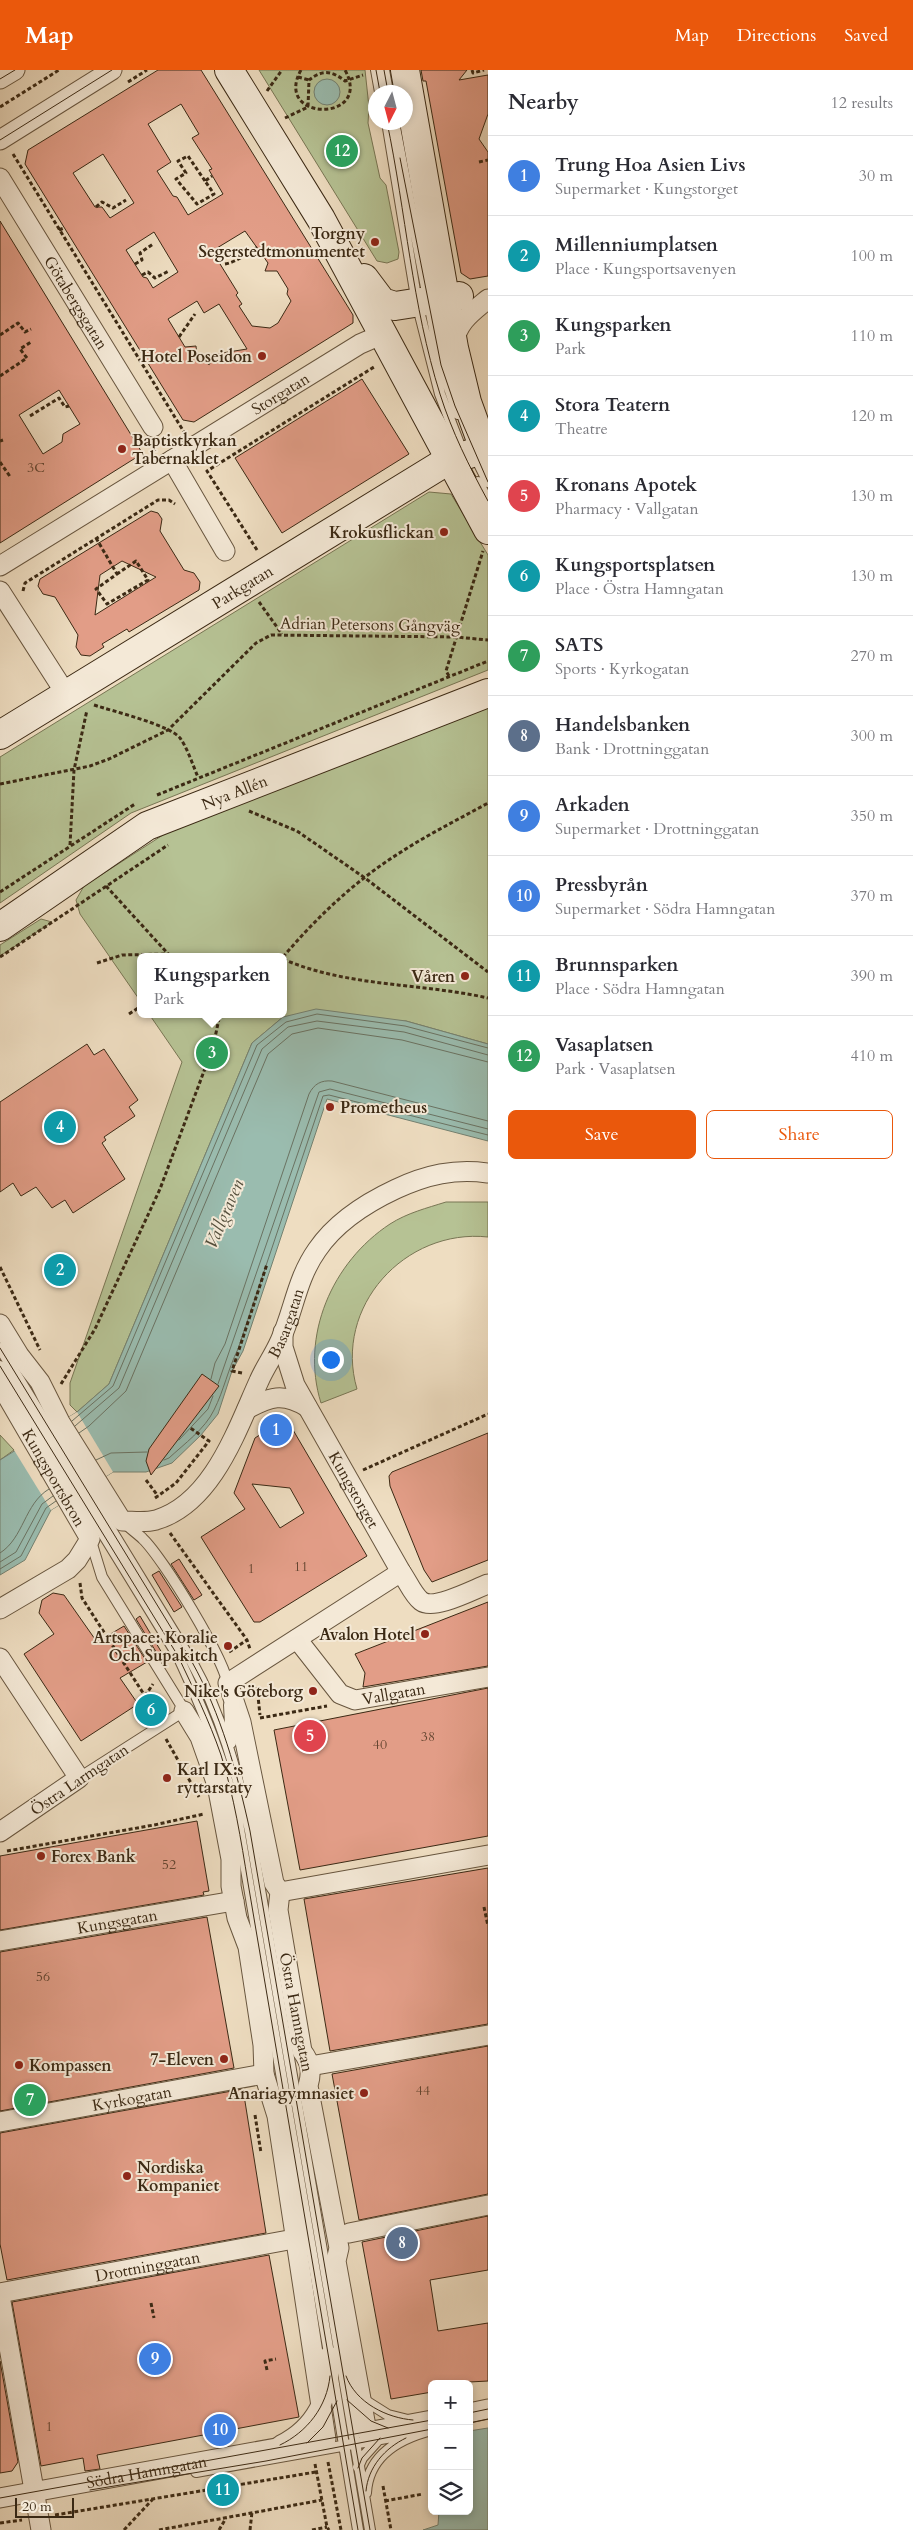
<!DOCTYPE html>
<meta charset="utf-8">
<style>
body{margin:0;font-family:Cardo,serif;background:#f7f7f7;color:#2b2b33}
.controls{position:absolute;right:15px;bottom:15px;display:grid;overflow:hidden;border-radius:8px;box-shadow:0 2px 8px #0003}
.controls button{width:45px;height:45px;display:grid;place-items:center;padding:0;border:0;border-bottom:1px solid #e1e1e2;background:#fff;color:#2b2b33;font:25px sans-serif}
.compass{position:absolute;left:368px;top:15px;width:45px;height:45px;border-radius:50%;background:#fff;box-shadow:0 2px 8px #0003;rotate:186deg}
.scale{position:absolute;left:15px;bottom:12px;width:59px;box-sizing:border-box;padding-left:5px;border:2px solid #3b2914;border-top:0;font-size:14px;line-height:18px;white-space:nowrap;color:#3b2914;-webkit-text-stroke:4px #f4e9d7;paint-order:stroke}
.you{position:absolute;left:330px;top:1289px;width:18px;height:18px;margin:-12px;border:4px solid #fff;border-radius:50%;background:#1a73e8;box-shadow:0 0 0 8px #1a73e833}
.badge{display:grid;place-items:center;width:32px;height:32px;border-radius:50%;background:#ea580c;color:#fff;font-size:16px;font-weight:700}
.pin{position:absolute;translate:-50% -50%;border:2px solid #fff;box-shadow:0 1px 5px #0006}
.popup{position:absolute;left:137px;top:883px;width:150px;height:65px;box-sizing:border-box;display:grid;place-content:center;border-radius:8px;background:#fff;filter:drop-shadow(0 1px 4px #0005);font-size:16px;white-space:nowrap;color:#7c7c81}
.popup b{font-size:19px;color:#2b2b33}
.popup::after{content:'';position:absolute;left:50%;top:100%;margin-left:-10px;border:10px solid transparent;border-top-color:#fff}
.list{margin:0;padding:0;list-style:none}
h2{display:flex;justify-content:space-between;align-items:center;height:65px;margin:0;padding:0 20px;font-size:21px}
h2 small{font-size:16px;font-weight:400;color:#7c7c81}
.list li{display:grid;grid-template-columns:32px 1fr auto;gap:15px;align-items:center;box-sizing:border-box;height:80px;padding:0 20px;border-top:1px solid #e1e1e2}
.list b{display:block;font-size:19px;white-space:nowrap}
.list p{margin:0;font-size:16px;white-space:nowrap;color:#7c7c81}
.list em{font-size:16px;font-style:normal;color:#7c7c81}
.actions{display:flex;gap:10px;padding:15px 20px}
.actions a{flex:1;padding:11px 0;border:1px solid #ea580c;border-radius:8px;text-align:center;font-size:18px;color:#ea580c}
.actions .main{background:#ea580c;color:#fff}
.icon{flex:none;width:28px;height:28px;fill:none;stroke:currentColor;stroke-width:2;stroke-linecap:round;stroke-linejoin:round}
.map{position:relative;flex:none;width:488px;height:2460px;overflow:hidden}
header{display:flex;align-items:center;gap:30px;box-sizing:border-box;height:70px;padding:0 25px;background:#ea580c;color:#fff}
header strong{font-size:24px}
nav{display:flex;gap:28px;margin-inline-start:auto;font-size:18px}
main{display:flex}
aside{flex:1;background:#fff}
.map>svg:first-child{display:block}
.green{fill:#b6c294;stroke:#787654}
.water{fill:#9abcaf;stroke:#748171}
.pier{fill:#eeddc1}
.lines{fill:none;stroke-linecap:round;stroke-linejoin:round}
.shore{stroke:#6a7262;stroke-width:1}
.building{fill:#e29d87;stroke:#3b2914;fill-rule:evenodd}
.lane-casing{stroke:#68563f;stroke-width:12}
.street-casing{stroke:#68563f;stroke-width:21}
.secondary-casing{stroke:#3b2914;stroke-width:30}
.path{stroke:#3b2914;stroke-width:3;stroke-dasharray:4 2.5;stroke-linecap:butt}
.lane{stroke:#f4e9d7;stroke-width:10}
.street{stroke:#f4e9d7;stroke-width:19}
.secondary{stroke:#f4e9d7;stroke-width:28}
.tram{stroke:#3b2914;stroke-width:1}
.poi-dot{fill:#8f2418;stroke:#f4e9d7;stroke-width:2}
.labels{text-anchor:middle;stroke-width:4;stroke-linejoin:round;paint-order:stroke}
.number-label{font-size:14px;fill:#654631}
.poi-label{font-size:16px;font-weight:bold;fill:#3b2914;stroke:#f4e9d7;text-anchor:end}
.street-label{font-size:16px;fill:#3b2914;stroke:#f4e9d7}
.water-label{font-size:18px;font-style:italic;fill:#534e3b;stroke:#f4e9d7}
</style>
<header>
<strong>Map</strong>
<nav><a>Map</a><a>Directions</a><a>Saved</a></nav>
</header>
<main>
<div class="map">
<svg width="488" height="2460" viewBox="0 0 488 2460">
<rect width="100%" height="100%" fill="#eeddc1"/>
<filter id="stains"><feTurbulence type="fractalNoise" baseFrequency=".004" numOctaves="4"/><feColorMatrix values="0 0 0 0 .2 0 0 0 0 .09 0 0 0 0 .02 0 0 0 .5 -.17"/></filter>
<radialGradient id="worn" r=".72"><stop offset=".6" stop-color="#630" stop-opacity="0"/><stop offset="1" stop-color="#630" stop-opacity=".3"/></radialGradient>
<path class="green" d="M259,0H365L369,37L368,53L380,108L386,115L399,182L398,189L387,193L377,191Z
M429,422L451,424L488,485V600L131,743L0,833V687Z
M488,626V974L406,951L283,947L252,973L109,1314L77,1342L70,1335V1313L182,992L149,944H283V887H141V932L80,844L76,830L84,816L183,752Z
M41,849L52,852L0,886V875Z
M446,1132H488V1167C405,1158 333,1237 357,1319L321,1333C300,1266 332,1192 390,1154C407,1143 427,1138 446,1132Z
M0,1365L14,1380L0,1390Z"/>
<path class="water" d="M314 22a13 13 0 1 1 26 0a13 13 0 1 1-26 0Z
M316,939L406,951L488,974V1071L327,1029L243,1281L232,1301L218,1344L201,1365L172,1393L146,1402H113L51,1440L25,1490L0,1505V1390L77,1342L109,1314L252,973L283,947Z
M488,2358V2460H423L438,2455L439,2441H469V2361Z"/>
<path class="pier" d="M77,1342L113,1402L51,1440L14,1380Z"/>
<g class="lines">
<path class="shore" d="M211,1309L215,1293L225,1274L309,1024C314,1014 321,1010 332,1011L488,1051
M218,1314L319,1022L330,1019L488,1059
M72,1351L113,1316L257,975L286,952L317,944L405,956L488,978
M75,1356L119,1318L262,979L288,957L317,951L404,962L488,985
M79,1363L89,1356L126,1321L268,984L292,964L318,958L402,970L488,992
M179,1370L208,1339L213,1326
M96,1390L111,1383L147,1382
M164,1390L169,1388C184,1374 205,1359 214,1340C224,1320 228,1299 238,1279L323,1026L329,1025L488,1065
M0,1483C24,1468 24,1434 49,1419
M0,1492L16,1482L42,1434L53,1426
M0,1499L21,1486L46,1438L56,1431"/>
</g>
<path class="building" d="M158,0H201L353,245V253L194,352L183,350L25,94L28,80ZM181,34L199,64L192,68L212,99L209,100L223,124L188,145L177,127L173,126L157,101L171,92L148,54ZM103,84L134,133L110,148L102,137H95L73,103ZM245,161L268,193L265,201H277L288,219L287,224L291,231L278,253L270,258L252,256L239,236L242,234L236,225L238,223L212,181ZM154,162L178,202L153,218L147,208L143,207L126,180ZM197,231L204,243L219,234L247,279L197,287L196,276L185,277L168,249Z
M421,0H467L459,10L488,5V44L479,69L488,82V206L470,209L461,203L426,11H423Z
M0,151L141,381L137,387L0,473ZM59,320L80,354L63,364L62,372L43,384L19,345Z
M362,309L409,384L282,463L235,388Z
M151,441L158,443L162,449L160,461L184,500L194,503L200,512L199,520L129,562L127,559L102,574L104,577L90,586L81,585L76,577L78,565L55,527L43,524L38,516L40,509ZM122,491L156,507L95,545L100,505Z
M87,974L94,985L104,979L138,1030L129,1037L135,1046L104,1067L106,1070L102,1073L125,1109L73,1143L65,1130L52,1138L36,1117L21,1126L13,1113L0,1122V1032Z
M202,1304L219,1316L151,1405L146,1391L149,1379Z
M286,1348L367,1486L260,1552H254L201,1467L245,1439L234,1423L255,1368ZM252,1414L290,1418L304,1443L280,1458Z
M488,1363V1490L432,1512L424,1500L390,1416L389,1406L392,1402Z
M179,1489L202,1525L194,1530L171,1494Z
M159,1501L182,1537L174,1542L152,1505Z
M53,1523L64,1525L97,1572L124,1556L147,1592L120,1608L138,1634L81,1671L24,1584L54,1564L39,1543L42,1530Z
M488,1532V1596L363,1617L365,1603L355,1584Z
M140,1546L162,1583L158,1585L136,1549Z
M488,1618V1766L300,1800L274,1660Z
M197,1751L209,1821L203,1822L204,1825L0,1860V1786Z
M488,1798V1954L330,1981L304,1829Z
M207,1847L234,1998L0,2041V1882Z
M488,1976V2124L359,2150L332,2004Z
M243,2019L266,2163L7,2210L0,2174V2063Z
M488,2146V2200L430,2210L438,2261L488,2253V2311L432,2314V2322L391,2329L362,2172Z
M269,2185L299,2347L97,2385L100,2399L85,2401L83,2388L41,2396L12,2232Z
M0,2291L18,2392L12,2401L0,2403Z"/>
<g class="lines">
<defs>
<path id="lane" d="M376,0L380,22
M384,0L388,22
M387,52L417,233L440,324L463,384
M394,52L441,295L458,344
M478,392L488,412
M478,412L488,431
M0,1278L192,1592C221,1644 237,1702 250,1761L370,2460
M0,1296L178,1586C204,1642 225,1692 238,1753L330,2289
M123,1451C129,1458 137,1463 143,1469C163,1488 226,1591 228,1616
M90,1468L102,1507L186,1643
M229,1635L231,1673
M79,1708L184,1641
M333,2308L358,2460
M361,2328L388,2345L408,2350
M358,2397L362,2388L379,2369
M196,2402L420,2362
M366,2423C368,2385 400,2368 432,2360"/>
<g id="street">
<path d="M0,9L15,0"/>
<path d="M0,70L112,0"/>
<path id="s1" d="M0,108L153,357"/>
<path d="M454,275C456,253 472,242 488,229"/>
<path d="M172,390L225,481"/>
<path id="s2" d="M0,496L360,274L383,264"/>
<path d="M0,521L66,624"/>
<path id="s3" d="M0,1254L19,1285L40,1312L60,1352L122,1451C133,1451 145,1453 156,1450C213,1433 237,1359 259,1311C265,1297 274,1285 280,1271C294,1241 296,1210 317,1180C336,1152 366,1133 396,1119C426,1105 455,1098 488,1103"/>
<path id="s4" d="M283,1262V1277L295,1315L401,1502C407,1510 413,1525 421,1531C434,1541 474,1519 488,1514"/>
<path id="s5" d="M0,1314L90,1469L77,1490L68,1499L0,1539"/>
<path d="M247,1339C270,1327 283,1322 307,1337"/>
<path d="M401,1502L228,1613L241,1652L274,1813L280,1822L278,1840L302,1981C311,1993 312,2002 308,2016L339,2178L336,2191L367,2362L432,2350"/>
<path id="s6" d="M297,1569L340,1624L355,1630L488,1607"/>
<path d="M0,1588L79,1708L0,1762"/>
<path d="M280,1822L488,1785"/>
<path id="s7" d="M0,1871L234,1831"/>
<path d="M310,1996L488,1965"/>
<path id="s8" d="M0,2052L264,2004"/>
<path d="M349,2163L488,2135"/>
<path id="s9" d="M0,2223L294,2169"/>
<path d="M0,2226L41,2460"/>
<path d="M469,2343L488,2339"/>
<path d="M281,2375C317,2357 331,2325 329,2286"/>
<path id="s10" d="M0,2428L326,2369L277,2046L264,2004L263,1975L248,1877L237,1848L231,1816V1789L217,1715L200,1667L184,1641"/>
</g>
<g id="secondary">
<path d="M229,0L321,149L488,460"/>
<path d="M405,0L454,278L467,332L488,390"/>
<path d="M364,208L382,232L395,236L459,226"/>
<path id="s11" d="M0,665L447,391L488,378"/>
<path id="s12" d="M0,857L147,756L488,623"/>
</g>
</defs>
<use href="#lane" class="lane-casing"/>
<use href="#street" class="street-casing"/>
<use href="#secondary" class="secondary-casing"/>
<path class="path" d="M301,0C272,52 374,53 345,0
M472,0L473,3L484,0
M298,7L309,10
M128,12L147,0
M267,21L282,0
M0,37L59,0
M285,48L308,37L309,10C322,0 331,0 345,11L363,5
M13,84L184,362
M479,92L488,90
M205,111L188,86L178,91L186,103L176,109L197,134L214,124L205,111L212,106
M96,137L102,132L113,138L126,130
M59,160L64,158
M135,194L142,190L140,183L153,174
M225,194C237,192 247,183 258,177
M142,205L148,202L155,208L169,201
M0,265L18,253L25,262L31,259
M179,267L195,244
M202,288L210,294
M0,306L27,288L20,279L31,272
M30,346L59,328L65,337L69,336
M0,371L3,370
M0,392L11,408
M96,468L117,504L96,519L107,534L148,510L136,491L117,504
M257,480L207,401L374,297
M23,521L25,513L158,430H169L175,434
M259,532L282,564
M449,606L446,601L483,481
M94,635C112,641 170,655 180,668C188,679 193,696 198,707
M0,714L90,696L109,689L168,660L256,573L271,565L456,567L488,570
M157,725L488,591
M249,741L297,761L365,808L488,902
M70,775L74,700L87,640
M106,816L171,887
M0,822L135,734
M0,887L168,775
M283,887C317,847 356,810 401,782C429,764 459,749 488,733
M283,889C347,917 421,913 488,928
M97,893L122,885L168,884
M129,944L141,936
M0,1197L40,1280
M242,1303L232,1301L267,1194
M61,1314L95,1259L160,1119L213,977L220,944
M363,1400L488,1344
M146,1410L158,1426
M155,1428L176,1413L209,1371L189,1357
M170,1463L247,1570L250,1579
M80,1513L82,1528L145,1626L153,1644
M229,1582L247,1570
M257,1617L260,1645
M145,1626L153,1614
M260,1648L327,1636
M166,1669L199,1727
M7,1781L154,1755L204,1744
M484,1837L488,1856
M255,2045L261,2083
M151,2233L154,2248
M151,2294L170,2296
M267,2300L265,2291L276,2289
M328,2392L341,2460
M315,2394L327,2457L329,2460
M383,2416L391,2460
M385,2431L423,2424
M55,2445L316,2402
M0,2453L22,2450
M124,2460L153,2429
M159,2460L322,2430
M219,2460L226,2448
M250,2460L252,2442
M312,2460L327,2457"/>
<use href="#lane" class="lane"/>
<use href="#street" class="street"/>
<use href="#secondary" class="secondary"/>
<path class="tram" d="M376,0L380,22
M384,0L388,22
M0,9L15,0
M387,52C406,143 412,235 440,324C452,362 469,396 488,431
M0,70L112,0
M400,88L441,295L455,336L488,412
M0,1278L192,1592C221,1644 237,1702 250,1761L370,2460
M0,1296L178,1586C193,1618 209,1650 221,1685C234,1726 241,1770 248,1813L358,2460
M346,2306C356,2333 387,2348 413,2350
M347,2330L371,2351L388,2358
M469,2343L488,2339
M469,2353L488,2349
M307,2373L323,2357L337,2331
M280,2375C307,2362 327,2337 330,2306
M358,2398L362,2388L380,2368
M90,2420L266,2391L432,2359
M366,2421C368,2397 385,2378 406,2368
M0,2428L432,2350"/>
</g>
<g class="poi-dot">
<circle cx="375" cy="172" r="5"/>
<circle cx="262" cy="286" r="5"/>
<circle cx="122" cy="379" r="5"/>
<circle cx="444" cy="462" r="5"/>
<circle cx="465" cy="906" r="5"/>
<circle cx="330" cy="1037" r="5"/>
<circle cx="425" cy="1564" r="5"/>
<circle cx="228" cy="1576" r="5"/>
<circle cx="313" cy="1621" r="5"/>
<circle cx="167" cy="1708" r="5"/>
<circle cx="41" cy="1786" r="5"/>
<circle cx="224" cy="1989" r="5"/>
<circle cx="19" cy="1995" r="5"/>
<circle cx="364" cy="2023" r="5"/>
<circle cx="127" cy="2106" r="5"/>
</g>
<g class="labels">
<g class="number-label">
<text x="36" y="402">3C</text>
<text x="301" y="1501">11</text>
<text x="251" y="1503">1</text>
<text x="428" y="1671">38</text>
<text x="380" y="1679">40</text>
<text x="169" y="1799">52</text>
<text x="43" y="1911">56</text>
<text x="423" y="2025">44</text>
<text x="49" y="2361">1</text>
</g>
<g class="poi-label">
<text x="365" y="169">Torgny<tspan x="365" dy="18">Segerstedtmonumentet</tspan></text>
<text x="252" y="292">Hotel Poseidon</text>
<text x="132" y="376" text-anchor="start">Baptistkyrkan<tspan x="132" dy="18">Tabernaklet</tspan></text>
<text x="434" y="468">Krokusflickan</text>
<text x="455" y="912">Våren</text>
<text x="340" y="1043" text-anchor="start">Prometheus</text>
<text x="415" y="1570">Avalon Hotel</text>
<text x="218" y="1573">Artspace: Koralie<tspan x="218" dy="18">Och Supakitch</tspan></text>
<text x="303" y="1627">Nike's Göteborg</text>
<text x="177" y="1705" text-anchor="start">Karl IX:s<tspan x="177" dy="18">ryttarstaty</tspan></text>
<text x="51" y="1792" text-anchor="start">Forex Bank</text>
<text x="214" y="1995">7-Eleven</text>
<text x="29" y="2001" text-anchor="start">Kompassen</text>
<text x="354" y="2029">Anariagymnasiet</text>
<text x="137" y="2103" text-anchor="start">Nordiska<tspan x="137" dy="18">Kompaniet</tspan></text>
</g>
<g class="street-label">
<text dy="6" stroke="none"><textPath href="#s1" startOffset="146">Götabergsgatan</textPath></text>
<text dy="6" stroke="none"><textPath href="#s2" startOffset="329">Storgatan</textPath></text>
<text dy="6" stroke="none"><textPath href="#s11" startOffset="284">Parkgatan</textPath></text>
<text transform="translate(370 554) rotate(1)" y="6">Adrian Petersons Gångväg</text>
<text dy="6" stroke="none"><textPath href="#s12" startOffset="272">Nya Allén</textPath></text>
<text dy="6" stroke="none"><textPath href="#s3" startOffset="509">Basargatan</textPath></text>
<text dy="6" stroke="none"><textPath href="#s5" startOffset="108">Kungsportsbron</textPath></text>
<text dy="6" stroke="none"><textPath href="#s4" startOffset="175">Kungstorget</textPath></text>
<text dy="6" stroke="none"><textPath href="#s6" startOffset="125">Vallgatan</textPath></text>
<text transform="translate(79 1709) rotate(-34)" y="6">Östra Larmgatan</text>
<text dy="6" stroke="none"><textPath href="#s7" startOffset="119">Kungsgatan</textPath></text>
<text transform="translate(297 1942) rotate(79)" y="6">Östra Hamngatan</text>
<text dy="6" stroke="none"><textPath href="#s8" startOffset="134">Kyrkogatan</textPath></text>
<text dy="6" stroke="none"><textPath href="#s9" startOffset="150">Drottninggatan</textPath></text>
<text dy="6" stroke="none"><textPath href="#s10" startOffset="149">Södra Hamngatan</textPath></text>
</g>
<g class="water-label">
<text transform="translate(224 1144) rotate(-67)" y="6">Vallgraven</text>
</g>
</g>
<rect width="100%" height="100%" filter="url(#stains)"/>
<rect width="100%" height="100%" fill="url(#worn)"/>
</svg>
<div class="controls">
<button>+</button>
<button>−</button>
<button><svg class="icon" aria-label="layers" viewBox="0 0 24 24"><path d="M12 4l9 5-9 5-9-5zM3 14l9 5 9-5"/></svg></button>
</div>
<svg class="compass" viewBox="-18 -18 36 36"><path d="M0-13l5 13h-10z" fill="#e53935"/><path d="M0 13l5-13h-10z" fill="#7c7c81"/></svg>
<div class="scale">20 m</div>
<div class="you"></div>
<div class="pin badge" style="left:276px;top:1360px;background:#3f7fe0">1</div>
<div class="pin badge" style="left:60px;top:1200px;background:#0f9aa8">2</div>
<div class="pin badge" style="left:212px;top:983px;background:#2e9e5b">3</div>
<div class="popup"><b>Kungsparken</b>Park</div>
<div class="pin badge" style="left:60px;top:1057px;background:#0f9aa8">4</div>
<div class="pin badge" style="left:310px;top:1666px;background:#e0444e">5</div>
<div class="pin badge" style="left:151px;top:1640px;background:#0f9aa8">6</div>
<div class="pin badge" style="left:30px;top:2030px;background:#2e9e5b">7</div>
<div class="pin badge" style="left:402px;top:2173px;background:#5c6f8a">8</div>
<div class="pin badge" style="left:155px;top:2289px;background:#3f7fe0">9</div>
<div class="pin badge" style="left:220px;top:2360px;background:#3f7fe0">10</div>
<div class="pin badge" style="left:223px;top:2420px;background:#0f9aa8">11</div>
<div class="pin badge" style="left:342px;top:81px;background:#2e9e5b">12</div>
</div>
<aside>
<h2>Nearby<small>12 results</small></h2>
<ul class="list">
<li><span class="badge" style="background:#3f7fe0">1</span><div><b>Trung Hoa Asien Livs</b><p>Supermarket · Kungstorget</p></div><em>30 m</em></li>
<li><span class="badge" style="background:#0f9aa8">2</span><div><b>Millenniumplatsen</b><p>Place · Kungsportsavenyen</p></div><em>100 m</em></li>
<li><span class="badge" style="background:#2e9e5b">3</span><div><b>Kungsparken</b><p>Park</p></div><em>110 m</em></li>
<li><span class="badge" style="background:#0f9aa8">4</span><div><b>Stora Teatern</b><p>Theatre</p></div><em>120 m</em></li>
<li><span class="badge" style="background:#e0444e">5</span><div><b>Kronans Apotek</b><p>Pharmacy · Vallgatan</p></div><em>130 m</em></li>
<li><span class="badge" style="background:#0f9aa8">6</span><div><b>Kungsportsplatsen</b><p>Place · Östra Hamngatan</p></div><em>130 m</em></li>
<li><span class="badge" style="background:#2e9e5b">7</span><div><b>SATS</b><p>Sports · Kyrkogatan</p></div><em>270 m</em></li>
<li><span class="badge" style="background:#5c6f8a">8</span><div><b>Handelsbanken</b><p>Bank · Drottninggatan</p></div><em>300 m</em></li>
<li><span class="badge" style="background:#3f7fe0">9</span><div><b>Arkaden</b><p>Supermarket · Drottninggatan</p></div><em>350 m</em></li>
<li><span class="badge" style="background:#3f7fe0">10</span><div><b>Pressbyrån</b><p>Supermarket · Södra Hamngatan</p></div><em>370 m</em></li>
<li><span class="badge" style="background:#0f9aa8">11</span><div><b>Brunnsparken</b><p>Place · Södra Hamngatan</p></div><em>390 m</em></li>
<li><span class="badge" style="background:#2e9e5b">12</span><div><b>Vasaplatsen</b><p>Park · Vasaplatsen</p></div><em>410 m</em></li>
</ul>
<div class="actions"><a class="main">Save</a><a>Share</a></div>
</aside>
</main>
